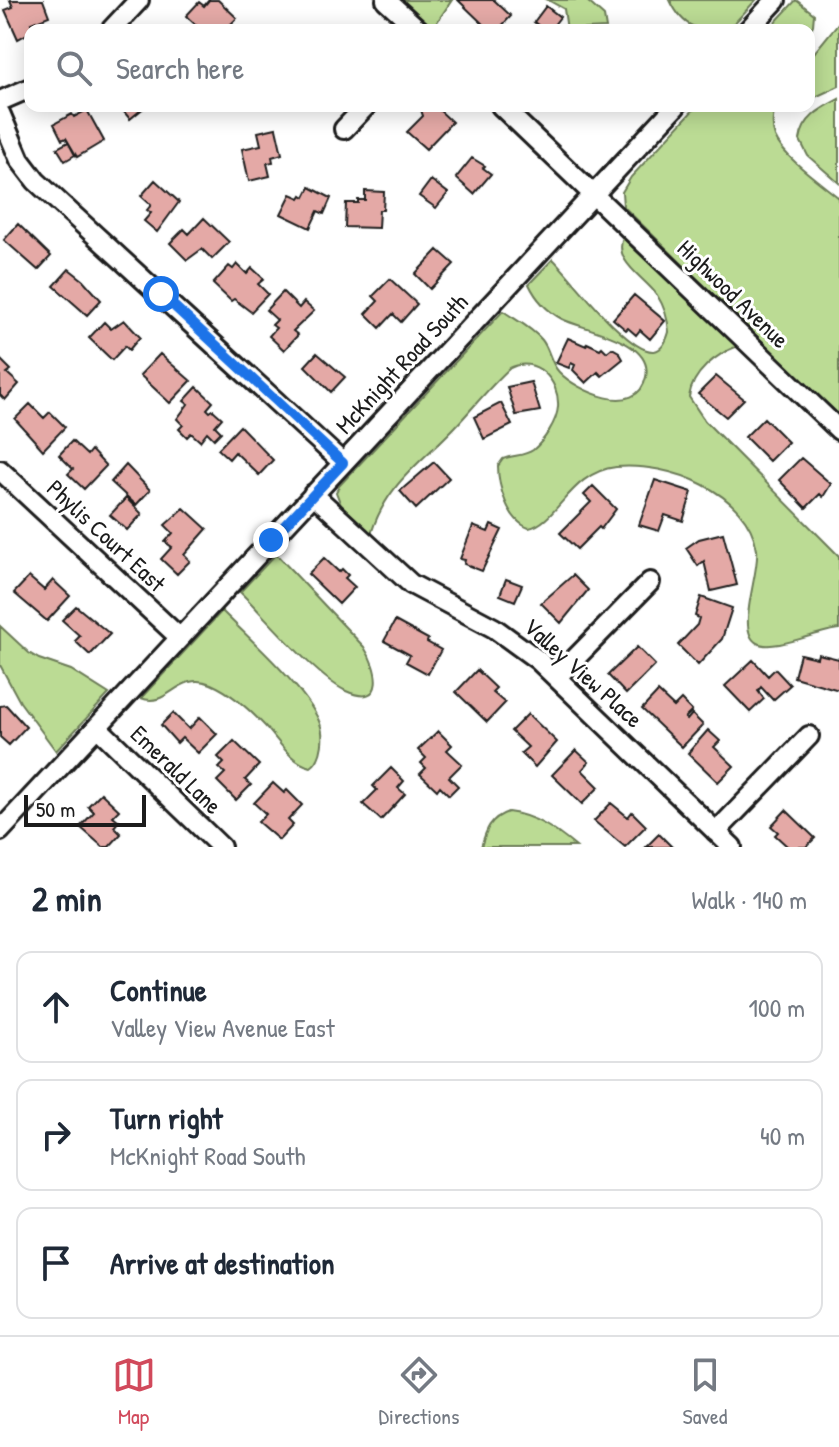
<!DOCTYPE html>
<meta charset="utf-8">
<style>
body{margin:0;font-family:"Patrick Hand",sans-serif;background:#f2f2f3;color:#1f2937}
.scale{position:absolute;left:24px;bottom:20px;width:122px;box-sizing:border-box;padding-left:8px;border:4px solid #1c1c1c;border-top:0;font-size:22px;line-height:28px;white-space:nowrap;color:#1c1c1c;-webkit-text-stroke:6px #fff;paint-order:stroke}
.stop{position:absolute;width:24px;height:24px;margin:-18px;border:6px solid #1a73e8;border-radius:50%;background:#fff}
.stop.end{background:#1a73e8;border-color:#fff;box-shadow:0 2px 8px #0008}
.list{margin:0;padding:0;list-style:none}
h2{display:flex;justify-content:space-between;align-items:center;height:104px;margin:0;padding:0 32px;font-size:34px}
h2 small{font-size:26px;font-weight:400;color:#747a83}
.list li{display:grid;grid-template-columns:52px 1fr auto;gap:24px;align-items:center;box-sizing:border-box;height:112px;margin:0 16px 16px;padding:0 16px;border:2px solid #e0e1e3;border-radius:16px}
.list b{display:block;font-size:30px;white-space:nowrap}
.list p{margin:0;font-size:26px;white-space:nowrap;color:#747a83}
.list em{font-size:26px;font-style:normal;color:#747a83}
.icon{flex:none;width:44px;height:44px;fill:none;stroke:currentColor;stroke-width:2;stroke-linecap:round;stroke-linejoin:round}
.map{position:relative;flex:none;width:839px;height:847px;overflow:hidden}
.search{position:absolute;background:#fff;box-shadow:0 4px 20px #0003;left:24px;right:24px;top:24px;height:88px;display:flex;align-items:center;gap:20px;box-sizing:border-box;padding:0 28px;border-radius:16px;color:#747a83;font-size:30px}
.sheet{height:488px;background:#fff}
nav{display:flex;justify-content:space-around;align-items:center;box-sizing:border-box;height:112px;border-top:2px solid #e0e1e3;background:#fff;font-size:22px;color:#747a83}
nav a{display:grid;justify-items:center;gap:4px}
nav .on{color:#d1495b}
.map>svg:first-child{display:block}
.green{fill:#bbdb94;stroke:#6c7c58;stroke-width:2}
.building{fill:#e4a9a6;stroke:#1c1c1c;stroke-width:2}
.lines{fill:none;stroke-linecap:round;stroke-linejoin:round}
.minor-casing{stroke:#1c1c1c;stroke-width:24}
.minor{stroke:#fff;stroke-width:18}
.route{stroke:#1a73e8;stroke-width:10}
.labels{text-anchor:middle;stroke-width:6;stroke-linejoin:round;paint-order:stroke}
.street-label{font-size:24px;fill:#1c1c1c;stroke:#fff}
</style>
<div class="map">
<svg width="839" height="847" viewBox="0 0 839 847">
<rect width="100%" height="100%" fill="#fff"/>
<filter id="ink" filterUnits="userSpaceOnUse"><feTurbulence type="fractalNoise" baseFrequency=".0125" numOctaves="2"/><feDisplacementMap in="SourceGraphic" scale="16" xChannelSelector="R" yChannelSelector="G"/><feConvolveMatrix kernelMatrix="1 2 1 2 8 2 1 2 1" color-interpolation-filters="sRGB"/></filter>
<g filter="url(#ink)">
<path class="green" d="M403,0H452L433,28Z
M548,0H586L604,16L606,28L567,30L564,9Z
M670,0H756L728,30C698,30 684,30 670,0Z
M796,0L814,14L813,25L809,33V30H768Z
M839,22V86L809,100V59Z
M839,99V183L808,156L800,140C803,118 820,109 839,99Z
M697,106H775C773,116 771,127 775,137C784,158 821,183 839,198V417L623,206L622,192L631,177Z
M624,236L738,346C716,354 692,373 689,397L705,421L839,556V629C817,631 774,652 757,643C735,631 760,573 757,550C748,491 668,462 616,467C570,472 557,523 529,528C508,521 498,486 498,466L503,459C513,455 525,456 533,450C544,441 557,421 558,407C560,380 535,355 510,368C490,386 473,408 455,427C420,464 387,483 371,534L341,505L336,492L339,486L503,311C516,320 532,328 542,340C550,350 550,363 559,372C577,391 637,419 646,377C654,340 584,330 562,319C547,311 536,299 529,284L553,259C571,276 628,354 654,351C663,350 667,339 669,332C668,318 664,306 657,295C644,277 611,260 624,236Z
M276,554L364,647C378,668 387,709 346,691C316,677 266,617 240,592Z
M222,611C248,637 306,689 319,721C325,734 323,759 311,767C291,763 279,741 265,726C250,710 232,693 211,684C179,670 168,709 141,698Z
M0,626L29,653L39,659L71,670L109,694L56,751L20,702L0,665Z
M508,812C534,815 556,830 576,847H481C486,830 490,818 508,812Z"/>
<path class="building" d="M10,0H43L49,16L31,23L34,30L18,39L5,10L13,7Z
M209,0H218L237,18L225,30L199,28L186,16L199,2L204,6Z
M458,0H494L511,16L498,30H489Z
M546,6L560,17L550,30H544L534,22Z
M119,106H146L130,119Z
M425,106H435L452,122L426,149L407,132L423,116L421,110Z
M87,110L104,141L77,157L66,138L62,140L54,124L72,114L74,117Z
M276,128L282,154L272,157L273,162L267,163L270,176L249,181L242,149L261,145L258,132Z
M68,142L75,155L65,161L57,148Z
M472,158L485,166L483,168L491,174L474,194L456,178Z
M155,180L179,202L157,232L144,221L151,213L147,210L151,205L141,196Z
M431,180L448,193L436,208L419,196Z
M310,187L331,198L324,214L318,211L310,228L281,214L291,194L300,198L302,195L305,197Z
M365,191L384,192L383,210H379L378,228L345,227L346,203H358V200H365Z
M204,218L229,242L212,259L202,249L187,260L170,243L184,229L189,234Z
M18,224L51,256L38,270L4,240Z
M438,250L454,264L430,289L415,274Z
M237,264L247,274L252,268L264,279L258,284L268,294L251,312L234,299L231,301L213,284L229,266L233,269Z
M69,269L83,280L101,300L87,315L54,286Z
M390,279L417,304L401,322L393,314L380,328L366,314L378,301L373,296Z
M283,292L299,308L304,302L314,311L293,331L298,335L284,350L269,336L276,328L272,325L277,320L266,310Z
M634,295L665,321L650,339L640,330L636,335L628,328L626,330L613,319Z
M124,320L140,337L129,350L125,346L112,360L89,338L104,322L111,329Z
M568,338L586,346L587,343L600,349L602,347L607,352L612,348L619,352L623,359L602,376L598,372L586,383L573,370L575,365L571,363L569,368L556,363Z
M317,353L345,377L331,392L305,366Z
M160,354L191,381L170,403L140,375Z
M0,359L11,370L7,373L19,384L5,400L0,395Z
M716,376L744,399L726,417L698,394Z
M531,382L540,411L516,415L507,387Z
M197,387L213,402L207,409L210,412L213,410L222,418L215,426L221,432L214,439L207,432L200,441L191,433L187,437L179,429L183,425L177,419L188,404L184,401Z
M501,403L512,425L484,439L474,417Z
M30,404L44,418L50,412L65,427L43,450L15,419Z
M764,418L788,442L769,461L745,437Z
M240,426L273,460L259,475L235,452L229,459L218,449Z
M72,441L87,455L91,450L106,466L84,489L68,474L73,469L59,455Z
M801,458L831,484L823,497L820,494L806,508L779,480Z
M434,462L449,478L416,509L400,491Z
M126,465L150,490L136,505L111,482Z
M655,480L692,492L683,521L665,515L659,531L639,525Z
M593,486L616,509L601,529L599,527L577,549L560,533L591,502L584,495Z
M126,498L142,514L127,530L110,515Z
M184,508L207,529L184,555L190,561L177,574L161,559L172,547L165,542L173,533L165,525Z
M491,525L502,530L482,571L464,564L465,560L460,559L473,526L488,532Z
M723,533L737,585L711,591L704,561L698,566L686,548L699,539Z
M324,558L339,572L342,569L348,575L345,578L355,587L339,604L308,574Z
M573,575L588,590L561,623L541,603Z
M29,577L44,590L53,580L70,596L47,621L14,593Z
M506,579L522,585L515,601L500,595Z
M701,597L732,608L722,639L698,665L678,645L697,625L699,618L695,616Z
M76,606L110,634L90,655L75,641L80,636L62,620Z
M395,621L428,639L427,642L441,650L428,674L406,662L410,655L384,641Z
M637,647L655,665L626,694L608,675Z
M800,654L817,658L818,654L839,659V690L794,677Z
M753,660L768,676L775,669L790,685L773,700L761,687L758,691L764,699L750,712L725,686Z
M477,670L496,688L492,692L505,703L487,722L456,692Z
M658,692L674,707L681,700L692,711L685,718L687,720L692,714L703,725L682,747L642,709Z
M6,705L26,727L9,745L0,737V706Z
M173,713L189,729L200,717L217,734L198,753L182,738L177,743L161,725Z
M528,714L557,742L535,767L521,753L528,747L511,731Z
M708,730L720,741L714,747L734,766L718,782L688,753Z
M438,731L452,745L447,750L462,764L449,777L458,786L449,795L440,786L437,790L420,774L426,768L421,763L426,758L418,750Z
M234,741L259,765L245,780L251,785L236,800L217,781L225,773L219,768L224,763L218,757Z
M576,750L589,762L582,770L599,787L582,804L552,775Z
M391,768L404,781L398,788L405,794L381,820L363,804L377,790L373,786Z
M273,783L284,793L287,790L302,805L288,820L293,825L279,840L258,822L266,814L254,803Z
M101,793L119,810L113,816L119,821L114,827L121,834L109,847H103L80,827L94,812L88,806Z
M611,803L628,817L632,812L646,826L625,847L594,821Z
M786,810L815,838L806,847H788L775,835L778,832L771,826Z
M659,834L672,847H646Z"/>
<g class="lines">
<defs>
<path id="minor" d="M386,0L419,30
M111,30L139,0
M748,30L776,0
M0,101L30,88
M501,106L839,430
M0,113L20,160L36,181L343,463
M344,129L366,106
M0,470L180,638
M313,494L411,584L494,628L538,660L732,847
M557,677L650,582
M97,727L221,847
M0,831L676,106
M716,832L809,736"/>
</defs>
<use href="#minor" class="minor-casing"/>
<use href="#minor" class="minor"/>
</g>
</g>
<g class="lines" filter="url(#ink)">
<path class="route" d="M161,294L343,463L271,540"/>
</g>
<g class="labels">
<g class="street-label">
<text transform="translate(733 294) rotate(44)" y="8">Highwood Avenue</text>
<text transform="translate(402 364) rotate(-47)" y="8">McKnight Road South</text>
<text transform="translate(106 536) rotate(43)" y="8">Phylis Court East</text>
<text transform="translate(583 673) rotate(42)" y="8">Valley View Place</text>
<text transform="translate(176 770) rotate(44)" y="8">Emerald Lane</text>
</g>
</g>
</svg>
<div class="scale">50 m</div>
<div class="stop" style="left:161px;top:294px"></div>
<div class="stop end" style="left:271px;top:540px"></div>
<div class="search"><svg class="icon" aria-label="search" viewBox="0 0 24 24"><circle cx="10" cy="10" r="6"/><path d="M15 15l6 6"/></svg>Search here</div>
</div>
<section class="sheet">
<h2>2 min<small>Walk · 140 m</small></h2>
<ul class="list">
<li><svg class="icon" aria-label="ahead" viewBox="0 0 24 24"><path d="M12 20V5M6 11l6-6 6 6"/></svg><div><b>Continue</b><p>Valley View Avenue East</p></div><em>100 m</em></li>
<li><svg class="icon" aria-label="right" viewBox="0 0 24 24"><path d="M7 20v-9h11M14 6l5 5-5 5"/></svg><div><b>Turn right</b><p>McKnight Road South</p></div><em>40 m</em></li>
<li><svg class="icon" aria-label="arrive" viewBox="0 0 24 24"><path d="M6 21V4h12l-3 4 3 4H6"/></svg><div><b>Arrive at destination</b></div></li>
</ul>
</section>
<nav>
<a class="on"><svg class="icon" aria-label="map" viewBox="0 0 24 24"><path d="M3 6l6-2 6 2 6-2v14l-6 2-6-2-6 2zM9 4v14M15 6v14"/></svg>Map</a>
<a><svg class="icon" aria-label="directions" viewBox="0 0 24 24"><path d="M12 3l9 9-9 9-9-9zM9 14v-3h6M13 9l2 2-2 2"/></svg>Directions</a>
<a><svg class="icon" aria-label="saved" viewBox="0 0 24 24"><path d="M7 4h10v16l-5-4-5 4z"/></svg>Saved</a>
</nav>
